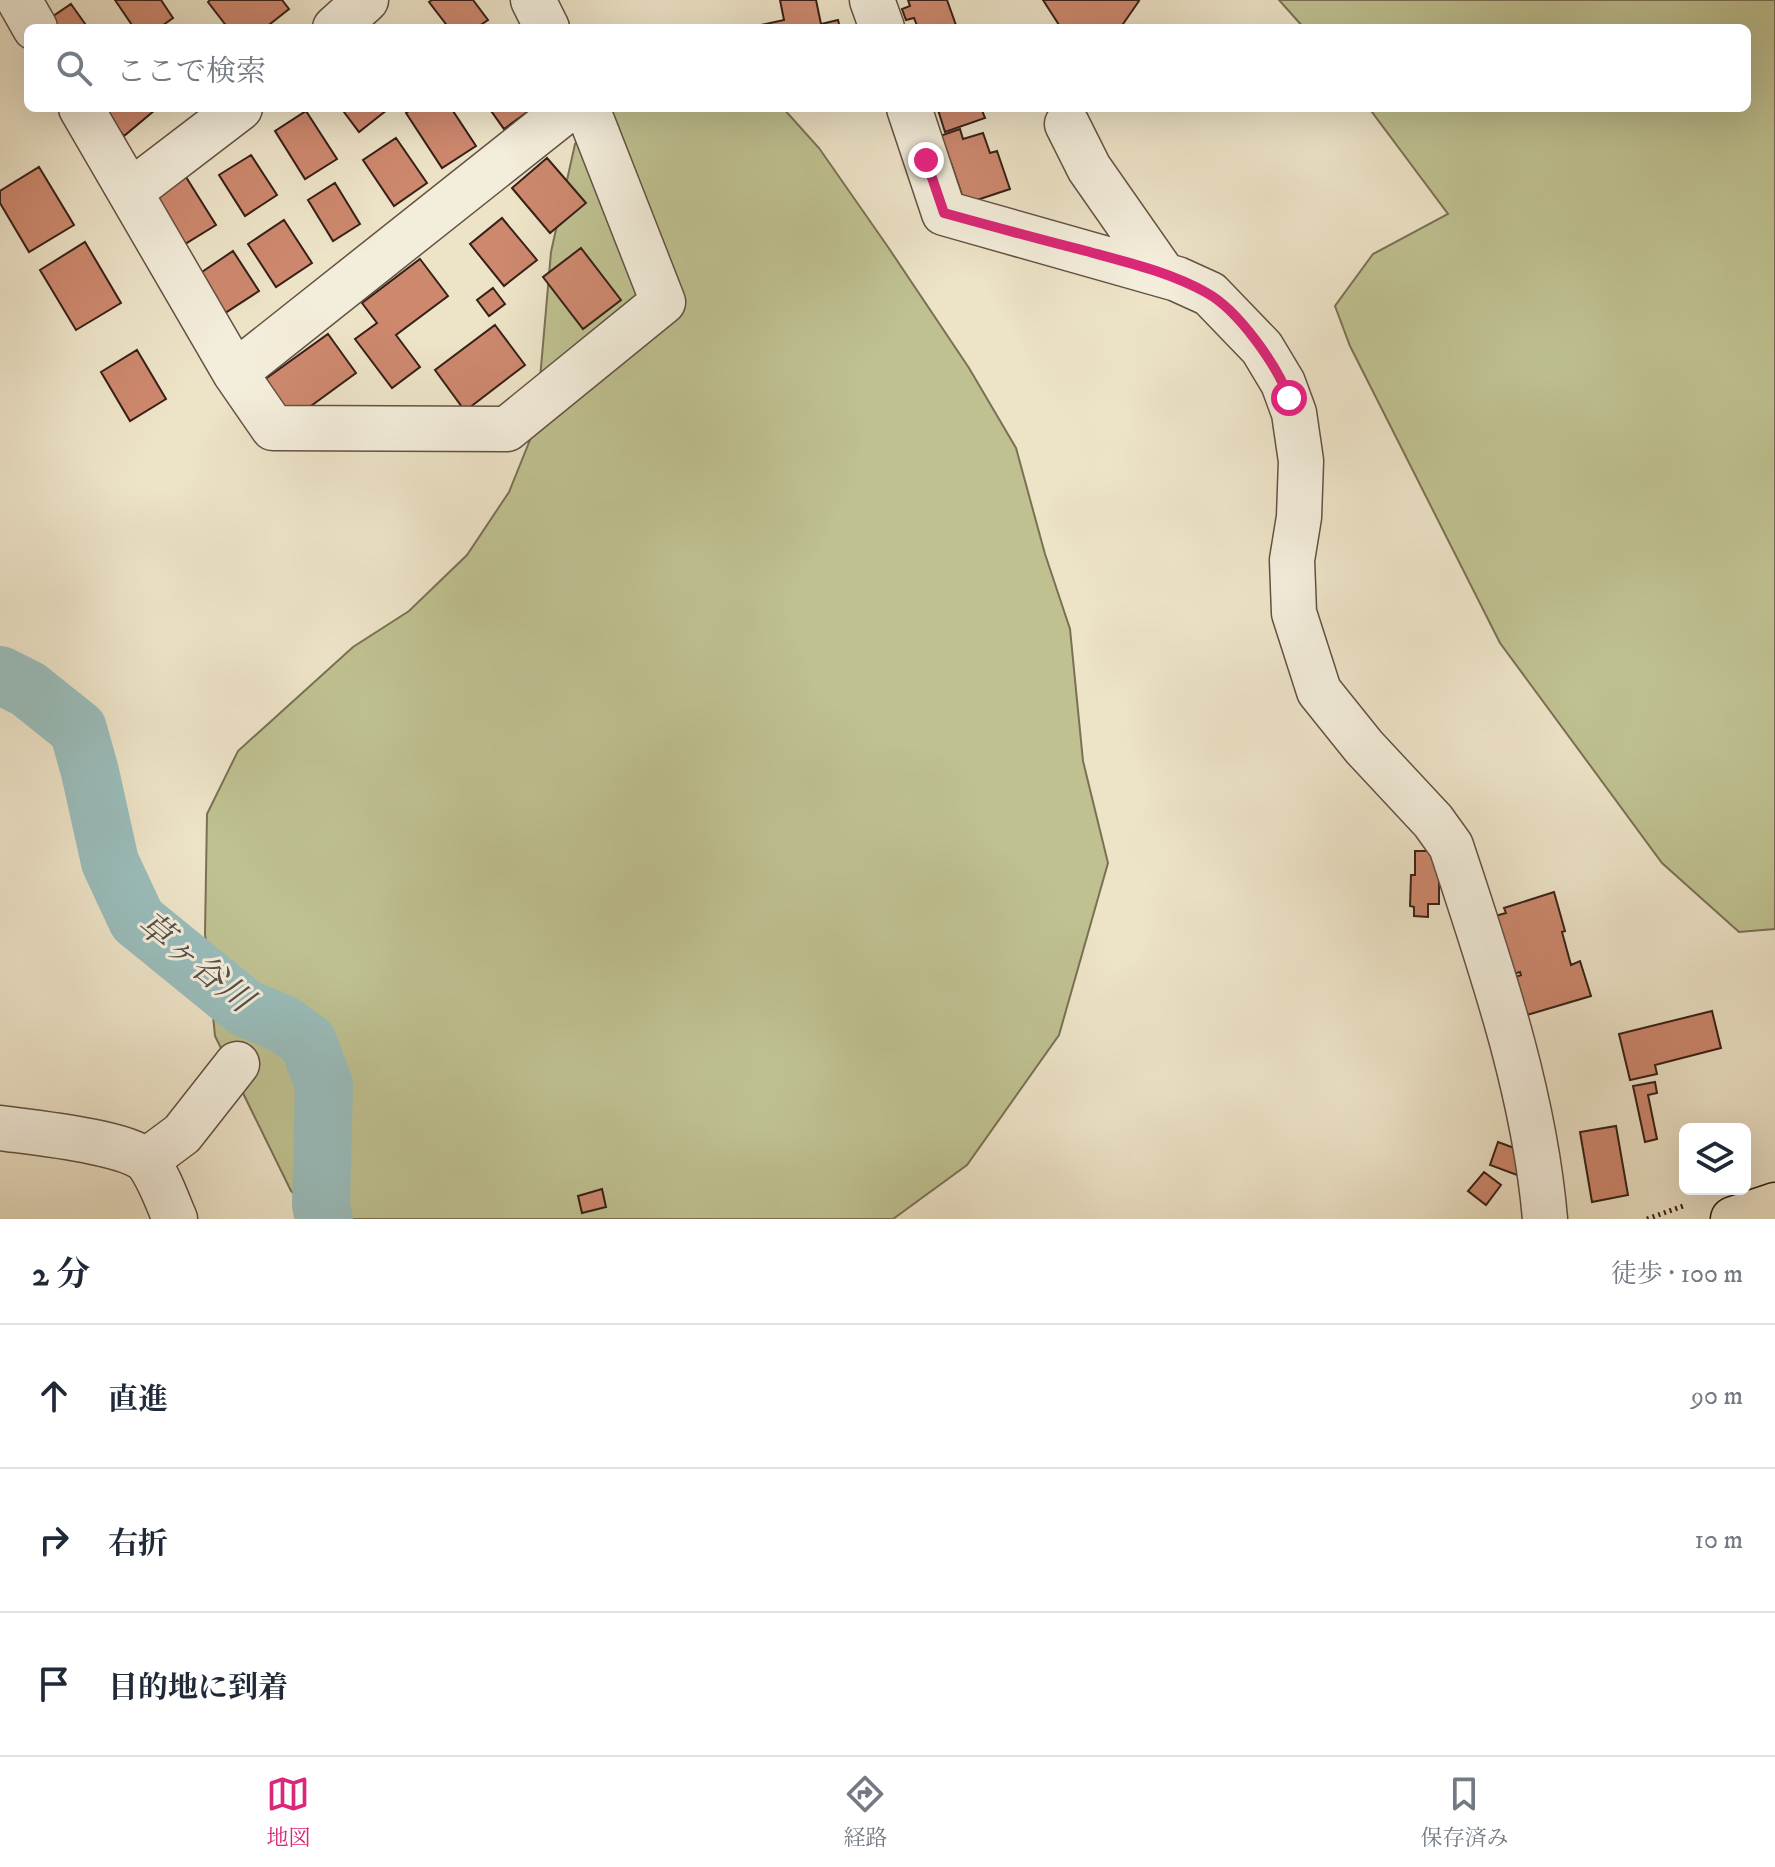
<!DOCTYPE html>
<html lang="ja">
<meta charset="utf-8">
<style>
body{margin:0;font-family:"IM FELL DW Pica","Noto Serif JP",serif;background:#f2f2f3;color:#1f2937}
.controls{position:absolute;right:24px;bottom:24px;display:grid;overflow:hidden;border-radius:12px;box-shadow:0 8px 32px #0002}
.controls button{width:72px;height:72px;display:grid;place-items:center;padding:0;border:0;border-bottom:2px solid #e0e1e3;background:#fff;color:#1f2937;font:40px sans-serif}
.stop{position:absolute;width:24px;height:24px;margin:-18px;border:6px solid #db2777;border-radius:50%;background:#fff}
.stop.end{background:#db2777;border-color:#fff;box-shadow:0 2px 8px #0008}
.list{margin:0;padding:0;list-style:none}
h2{display:flex;justify-content:space-between;align-items:center;height:104px;margin:0;padding:0 32px;font-size:34px}
h2 small{font-size:26px;font-weight:400;color:#747a83}
.list li{display:grid;grid-template-columns:52px 1fr auto;gap:24px;align-items:center;box-sizing:border-box;height:144px;padding:0 32px;border-top:2px solid #e0e1e3}
.list b{display:block;font-size:30px;white-space:nowrap}
.list em{font-size:26px;font-style:normal;color:#747a83}
.icon{flex:none;width:44px;height:44px;fill:none;stroke:currentColor;stroke-width:2;stroke-linecap:round;stroke-linejoin:round}
.map{position:relative;flex:none;width:1775px;height:1219px;overflow:hidden}
.search{position:absolute;background:#fff;box-shadow:0 8px 32px #0002;left:24px;right:24px;top:24px;height:88px;display:flex;align-items:center;gap:20px;box-sizing:border-box;padding:0 28px;border-radius:12px;color:#747a83;font-size:30px}
.sheet{height:536px;background:#fff}
nav{display:flex;justify-content:space-around;align-items:center;box-sizing:border-box;height:112px;border-top:2px solid #e0e1e3;background:#fff;font-size:22px;color:#747a83}
nav a{display:grid;justify-items:center;gap:4px}
nav .on{color:#db2777}
.map>svg:first-child{display:block}
.green{fill:#bfc191;stroke:#7b7054;stroke-width:2}
.lines{fill:none;stroke-linecap:round;stroke-linejoin:round}
.river{stroke:#9abdbb;stroke-width:58}
.building{fill:#cd886e;stroke:#372017;stroke-width:2}
.minor-casing{stroke:#645143;stroke-width:47}
.major-casing{stroke:#372017;stroke-width:47}
.path{stroke:#372017;stroke-width:5;stroke-dasharray:2 4;stroke-linecap:butt}
.minor{stroke:#f3eddb;stroke-width:44}
.major{stroke:#ede3c7;stroke-width:44}
.route{stroke:#db2777;stroke-width:10}
.labels{text-anchor:middle;stroke-width:6;stroke-linejoin:round;paint-order:stroke}
.water-label{font-size:34px;font-style:italic;fill:#554f48;stroke:#f3eddb}
</style>
<div class="map">
<svg width="1775" height="1219" viewBox="0 0 1775 1219">
<rect width="100%" height="100%" fill="#ede3c7"/>
<filter id="stains"><feTurbulence type="fractalNoise" baseFrequency=".0025" numOctaves="4"/><feColorMatrix values="0 0 0 0 .2 0 0 0 0 .09 0 0 0 0 .02 0 0 0 .5 -.17"/></filter>
<radialGradient id="worn" r=".72"><stop offset=".6" stop-color="#630" stop-opacity="0"/><stop offset="1" stop-color="#630" stop-opacity=".3"/></radialGradient>
<path class="green" d="M1279,0H1775V929L1739,932L1662,863L1500,643L1350,346L1335,306L1373,254L1448,214L1369,108H1747V28H1304Z
M596,108H783L819,148L888,247L969,368L1016,448L1045,554L1070,629L1083,761L1108,863L1059,1035L967,1165L893,1219H319L291,1191L215,1036L205,934L207,814L238,751L353,647L409,611L467,555L509,492L536,425L551,252L575,144Z"/>
<g class="lines">
<path class="river" d="M0,675L28,689L78,729L90,772L110,862L137,920L245,1008L283,1024L308,1042L324,1085L321,1205L324,1219"/>
</g>
<path class="building" d="M115,0H161L173,18L159,28H134Z
M210,0H282L289,9L265,28H228L208,2Z
M432,0H473L488,20L476,28H449L429,2Z
M780,0H816L821,24L838,20L840,28H762L761,25L784,20Z
M908,0H947L957,28H918L914,18L906,20L902,9L910,6Z
M1043,0H1137L1139,1L1123,24L1116,28H1061Z
M71,4L88,28H42L40,25Z
M100,108H154L155,110L124,136Z
M341,108H385L387,110L359,132Z
M413,108H451L476,146L442,168L406,113Z
M489,108H533L504,129Z
M932,108H981L985,118L945,132L938,110L933,111Z
M306,111L337,159L305,179L275,131Z
M960,129L963,139L983,133L990,153L997,151L1010,189L965,204L951,163L946,164L937,137Z
M396,138L427,183L394,206L363,160Z
M251,155L277,195L245,216L219,175Z
M547,158L586,203L550,233L512,188Z
M39,167L74,225L29,252L0,203V191Z
M186,177L216,225L185,244L156,196Z
M335,183L360,224L333,241L308,200Z
M502,218L537,260L504,286L470,244Z
M284,220L312,263L276,287L248,244Z
M85,242L121,303L76,330L40,270Z
M581,248L621,300L583,329L543,277Z
M233,251L259,291L222,315L196,276Z
M420,259L448,296L396,335L420,367L392,388L355,339L377,323L362,303Z
M493,288L505,304L489,316L477,300Z
M495,325L525,365L465,411L435,370Z
M328,334L356,373L293,419L264,380Z
M137,350L166,399L130,421L101,372Z
M1415,851H1439V904H1428V917L1414,916V907L1410,906L1411,875H1415Z
M1554,892L1565,931L1562,932L1571,965L1580,961L1591,996L1527,1015L1515,977L1521,975L1520,972L1510,975L1495,916L1506,913L1504,908Z
M1712,1011L1721,1048L1655,1065L1657,1074L1630,1080L1619,1034Z
M1655,1082L1657,1093L1648,1095L1657,1139L1645,1142L1633,1086Z
M1616,1126L1628,1195L1592,1202L1580,1132Z
M1498,1142L1525,1152L1517,1175L1490,1165Z
M1484,1172L1501,1185L1486,1205L1468,1191Z
M602,1189L606,1207L582,1213L578,1196Z"/>
<g class="lines">
<defs>
<path id="minor" d="M19,0L35,28
M533,0L547,28
M872,0L882,28
M335,28L366,0
M81,108L235,373L273,428L507,429L663,302L587,108
M909,108L944,213L1177,279L1210,294L1262,348L1283,383L1294,413L1301,461L1299,517L1292,560L1294,613L1319,691L1364,747L1433,821L1451,846C1491,968 1534,1091 1545,1219
M1067,124L1089,168L1163,274
M130,192L240,108
M235,373L569,108
M0,1128C28,1132 133,1142 148,1163C160,1179 167,1201 175,1219
M147,1160L182,1134L237,1064"/>
<path id="major" d="M1733,1219L1775,1205"/>
</defs>
<use href="#minor" class="minor-casing"/>
<use href="#major" class="major-casing"/>
<path class="path" d="M1647,1219L1686,1205"/>
<use href="#minor" class="minor"/>
<use href="#major" class="major"/>
</g>
<g class="lines">
<path class="route" d="M926,160L944,213C991,226 1038,239 1086,251C1126,262 1170,272 1207,293C1238,310 1277,365 1289,398"/>
</g>
<g class="labels">
<g class="water-label">
<text transform="translate(196 961) rotate(39)" y="12">草ヶ谷川</text>
</g>
</g>
<rect width="100%" height="100%" filter="url(#stains)"/>
<rect width="100%" height="100%" fill="url(#worn)"/>
</svg>
<div class="controls">
<button><svg class="icon" aria-label="layers" viewBox="0 0 24 24"><path d="M12 4l9 5-9 5-9-5zM3 14l9 5 9-5"/></svg></button>
</div>
<div class="stop" style="left:1289px;top:398px"></div>
<div class="stop end" style="left:926px;top:160px"></div>
<div class="search"><svg class="icon" aria-label="search" viewBox="0 0 24 24"><circle cx="10" cy="10" r="6"/><path d="M15 15l6 6"/></svg>ここで検索</div>
</div>
<section class="sheet">
<h2>2 分<small>徒歩 · 100 m</small></h2>
<ul class="list">
<li><svg class="icon" aria-label="ahead" viewBox="0 0 24 24"><path d="M12 20V5M6 11l6-6 6 6"/></svg><div><b>直進</b></div><em>90 m</em></li>
<li><svg class="icon" aria-label="right" viewBox="0 0 24 24"><path d="M7 20v-9h11M14 6l5 5-5 5"/></svg><div><b>右折</b></div><em>10 m</em></li>
<li><svg class="icon" aria-label="arrive" viewBox="0 0 24 24"><path d="M6 21V4h12l-3 4 3 4H6"/></svg><div><b>目的地に到着</b></div></li>
</ul>
</section>
<nav>
<a class="on"><svg class="icon" aria-label="map" viewBox="0 0 24 24"><path d="M3 6l6-2 6 2 6-2v14l-6 2-6-2-6 2zM9 4v14M15 6v14"/></svg>地図</a>
<a><svg class="icon" aria-label="directions" viewBox="0 0 24 24"><path d="M12 3l9 9-9 9-9-9zM9 14v-3h6M13 9l2 2-2 2"/></svg>経路</a>
<a><svg class="icon" aria-label="saved" viewBox="0 0 24 24"><path d="M7 4h10v16l-5-4-5 4z"/></svg>保存済み</a>
</nav>
